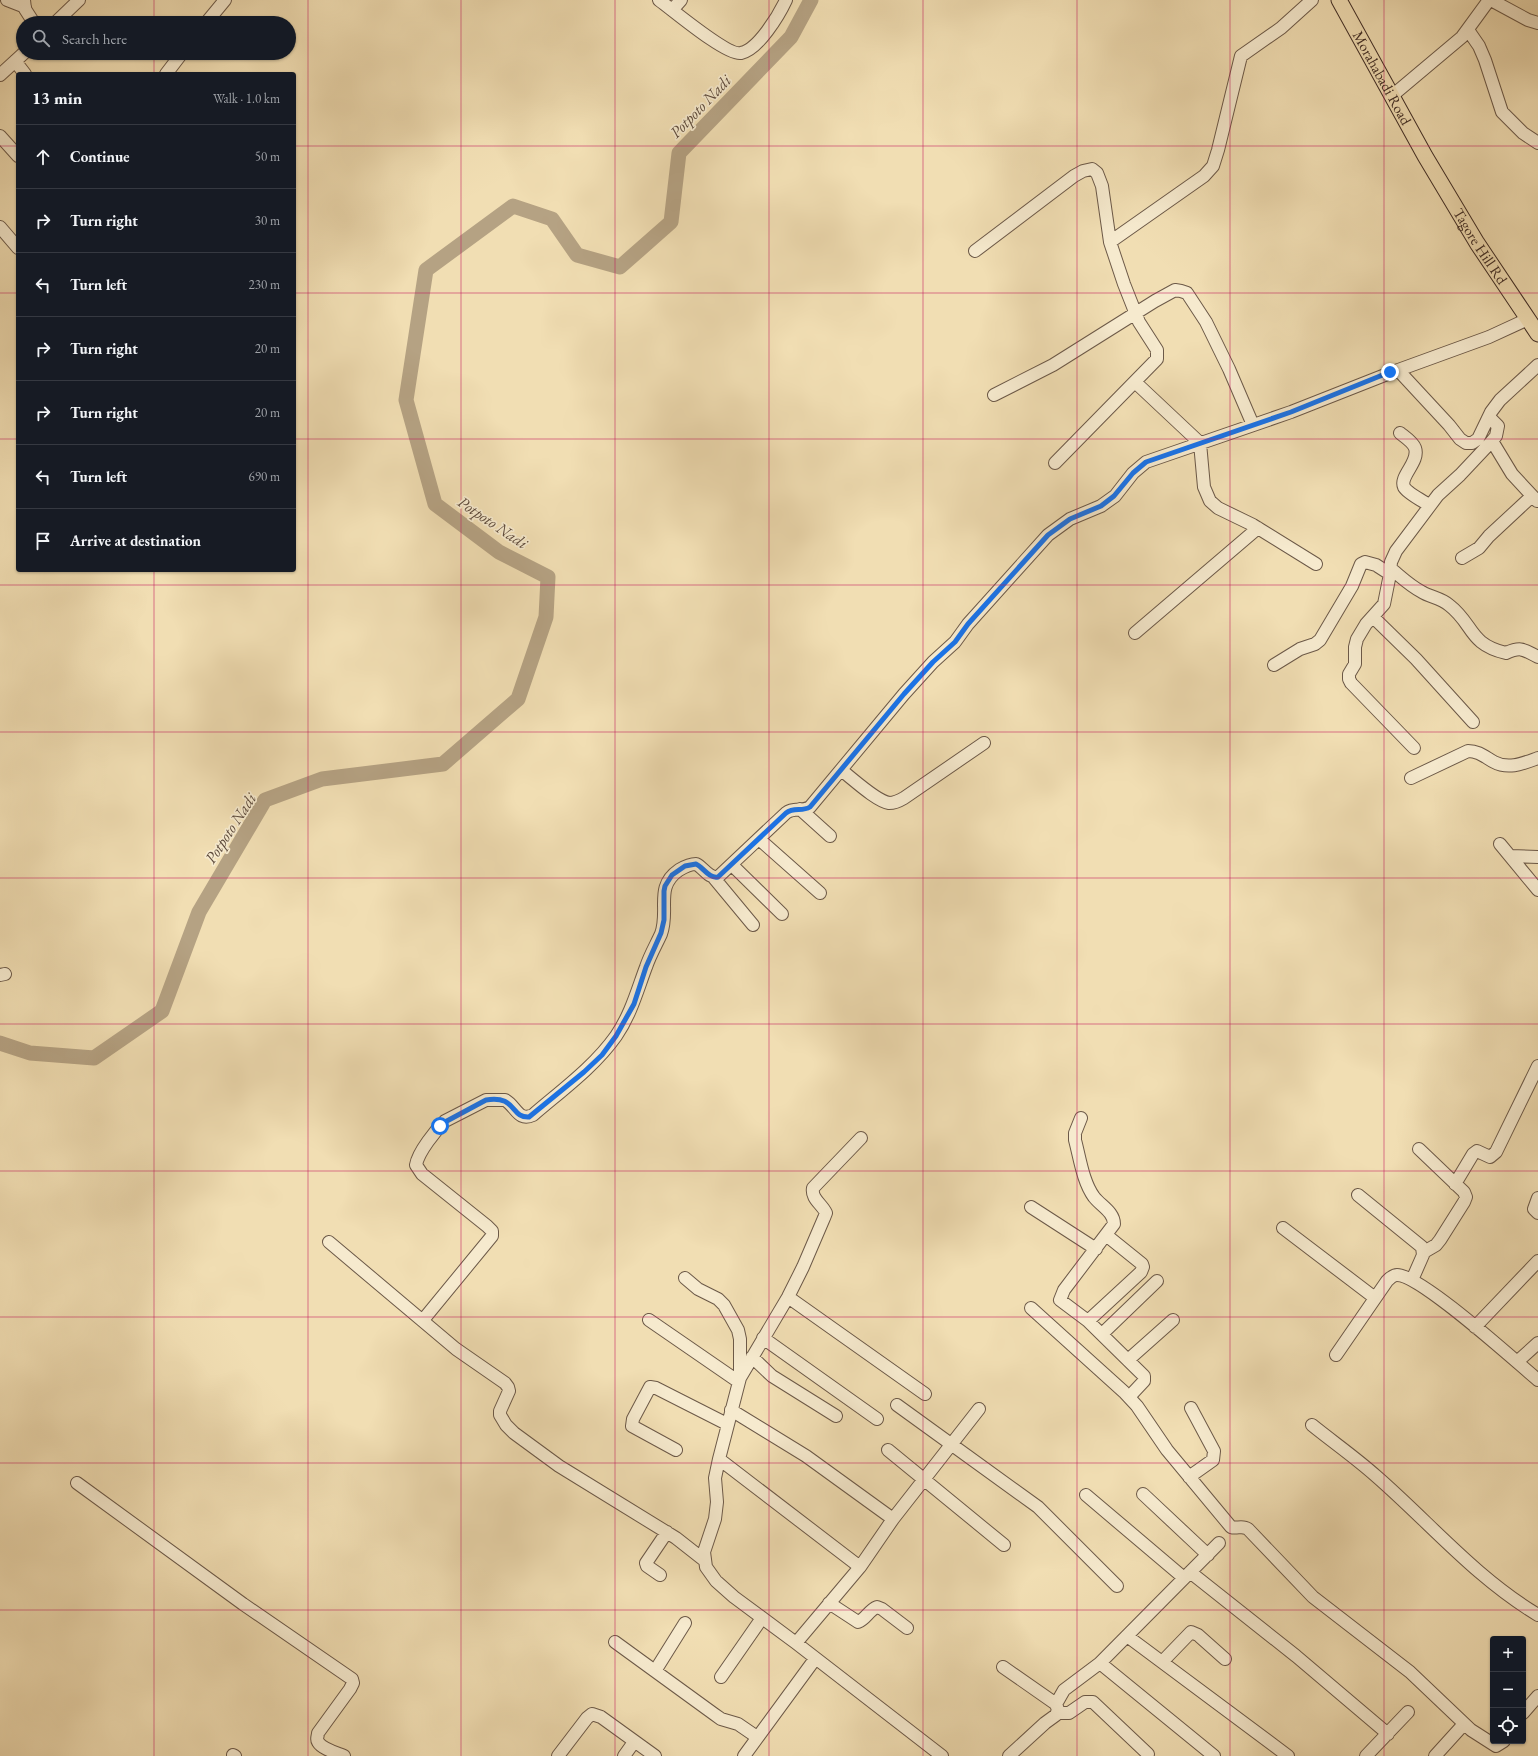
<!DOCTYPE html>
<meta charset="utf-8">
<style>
body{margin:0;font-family:"EB Garamond",serif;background:#20242c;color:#f1f3f6}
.controls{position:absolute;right:12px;bottom:12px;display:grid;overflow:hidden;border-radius:4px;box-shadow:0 1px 3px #0004}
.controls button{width:36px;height:36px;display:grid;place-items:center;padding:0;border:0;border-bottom:1px solid #363941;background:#171b24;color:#f1f3f6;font:20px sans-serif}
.stop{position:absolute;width:12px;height:12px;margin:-9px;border:3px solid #1a73e8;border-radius:50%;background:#fff}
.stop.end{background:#1a73e8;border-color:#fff;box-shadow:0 1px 4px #0008}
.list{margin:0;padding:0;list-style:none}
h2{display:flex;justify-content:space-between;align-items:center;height:52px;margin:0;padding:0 16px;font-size:17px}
h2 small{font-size:13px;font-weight:400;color:#9ea1a6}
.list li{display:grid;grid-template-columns:26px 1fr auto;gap:12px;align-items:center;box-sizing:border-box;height:64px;padding:0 16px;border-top:1px solid #363941}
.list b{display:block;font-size:15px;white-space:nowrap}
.list em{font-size:13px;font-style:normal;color:#9ea1a6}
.icon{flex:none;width:22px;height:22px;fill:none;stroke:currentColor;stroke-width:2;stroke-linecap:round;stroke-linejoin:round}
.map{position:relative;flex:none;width:1538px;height:1756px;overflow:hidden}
.search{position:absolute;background:#171b24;box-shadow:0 1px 3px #0004;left:16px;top:16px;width:280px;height:44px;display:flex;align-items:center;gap:10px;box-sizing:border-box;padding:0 14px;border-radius:22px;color:#9ea1a6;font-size:15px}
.panel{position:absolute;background:#171b24;box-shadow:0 1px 3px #0004;left:16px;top:72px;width:280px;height:500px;border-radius:4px}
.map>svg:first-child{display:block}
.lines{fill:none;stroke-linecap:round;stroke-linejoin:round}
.river{stroke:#b5a283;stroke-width:15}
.minor-casing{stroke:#6c5948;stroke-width:14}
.major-casing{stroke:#402d25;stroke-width:17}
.minor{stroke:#f6eace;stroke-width:12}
.major{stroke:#f1deb3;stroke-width:15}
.route{stroke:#1a73e8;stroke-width:5}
.grid{fill:none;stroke:#c2185b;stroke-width:1;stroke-opacity:0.55}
.labels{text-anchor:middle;stroke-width:3.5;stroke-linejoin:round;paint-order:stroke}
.street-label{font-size:15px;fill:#402d25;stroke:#f6eace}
.water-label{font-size:16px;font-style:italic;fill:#5d4a3c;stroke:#f6eace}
</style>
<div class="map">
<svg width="1538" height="1756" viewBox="0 0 1538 1756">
<rect width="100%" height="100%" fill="#f1deb3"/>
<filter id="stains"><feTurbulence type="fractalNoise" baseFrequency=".005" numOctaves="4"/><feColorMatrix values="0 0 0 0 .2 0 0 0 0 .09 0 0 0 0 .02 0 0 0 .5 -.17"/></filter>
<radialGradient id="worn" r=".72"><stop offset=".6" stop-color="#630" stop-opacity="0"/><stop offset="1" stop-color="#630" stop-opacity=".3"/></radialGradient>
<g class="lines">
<path class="river" d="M0,1043L30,1053L94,1058L162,1011L199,912L265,800L322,779L443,764L518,699L546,617L548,577L499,552L435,504L406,400L426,270L513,206L552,219L577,255L620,267L671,222L679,153L791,37L811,0"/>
<defs>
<path id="minor" d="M7,0L25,7
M24,0L25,9L34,23
M659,0C673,10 727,56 741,53C758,50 779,15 786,0
M1491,0L1528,20L1538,23
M673,9L681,0
M55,23L79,0
M206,23L225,0
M1468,30L1479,46L1485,60L1502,112L1523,133L1538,143
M15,61L25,74
M166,74L182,53
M0,75L24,53
M1393,95L1462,37L1489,0
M0,136L18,156
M0,227L18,248
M1110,242L1204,176L1213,166L1218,150L1241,56L1281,28L1312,0
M975,251L1074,176L1083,171L1092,169L1097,173L1102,186L1110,242L1124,284L1139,322L1157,350V359L1055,463
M1398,370L1449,425L1460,439L1466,443H1472L1478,439L1491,412L1500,400L1538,365
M1135,382L1200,443L1204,487L1210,501L1218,508L1253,525L1316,564
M994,395L1053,365L1155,301L1175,290L1181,291L1187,293L1206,322L1229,369L1253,425
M1400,433C1405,437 1413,442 1415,448C1420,462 1399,476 1404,487C1407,493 1423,501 1429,505
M1492,441L1512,474L1537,501
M1462,558L1479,548L1489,536L1532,496
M1390,568C1400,576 1410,586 1422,592C1430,597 1441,598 1449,605C1474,624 1468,644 1506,653C1522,646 1524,650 1538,657
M1373,617L1416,659L1473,722
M1135,633L1258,528
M1274,665L1300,649L1315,644L1320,640L1352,586L1361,564L1365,562L1376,565L1390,574
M1414,748L1351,683L1349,679V674L1355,664V647L1357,639L1366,624L1384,604L1390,574L1391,562L1396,551L1438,495L1460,475L1492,441L1496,436L1498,426L1489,417
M841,770C852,778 876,801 889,803C895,803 899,801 904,798L984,743
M1411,778L1468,751C1479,751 1485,757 1494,762C1509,770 1524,763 1538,758
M800,809L830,836
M759,839L820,893
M1500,844L1538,890
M1510,856L1538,857
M732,865L782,914
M714,878L753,925
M0,975L5,974
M1081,1118L1075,1133V1140C1080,1159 1083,1182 1094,1197C1101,1206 1114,1212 1114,1224L1064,1290L1060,1300L1088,1321L1144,1376V1381L1129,1397
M1419,1149L1464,1192L1466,1197L1464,1202L1440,1240L1436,1245L1424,1252
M1455,1184L1473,1154L1477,1151L1490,1157L1496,1152L1538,1066
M1358,1195L1422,1247L1423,1255L1412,1280
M1538,1198L1534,1209L1538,1213
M1031,1207L1096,1249
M1283,1228L1375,1298
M329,1242L456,1349L505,1383L508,1387L509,1391L500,1411V1415L506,1425L514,1433L559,1466L676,1538L704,1560
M685,1278L698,1289L718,1299L724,1305L738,1330L740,1339V1378L719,1459
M788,1297L925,1394
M1031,1308L1124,1392L1137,1406L1167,1450L1231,1527C1237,1529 1242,1525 1248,1529L1313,1597L1410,1672L1471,1730L1496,1746L1504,1741
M423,1320L492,1236V1231L487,1226L422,1174L416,1165C418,1152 436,1130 445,1121L486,1100H505C516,1106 518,1122 533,1115C562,1090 594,1067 616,1036C631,1014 637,991 646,967C650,955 656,945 661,934C670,910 654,887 679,870C684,867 689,864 696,864C703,867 709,879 718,877L786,813C794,807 802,812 810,807L904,694L933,662L955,642L968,624L1048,535L1070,519L1101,506L1115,496L1133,473L1146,462L1291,412L1390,373L1489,337L1528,319
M649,1320L739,1382
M1088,1321L1141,1272L1143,1267L1142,1264L1106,1235
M1475,1327L1538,1261
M1102,1334L1157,1281
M763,1338L877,1419
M1336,1355L1387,1281C1390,1278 1393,1275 1397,1275C1421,1275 1515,1361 1538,1380
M752,1357L772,1376L836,1416
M1128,1360L1173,1320
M1517,1362L1538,1343
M740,1378L788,1297L803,1267L824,1218L826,1213C822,1204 811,1199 813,1188L861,1138
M897,1405L1038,1507L1117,1586
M731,1410L806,1456L893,1519
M1312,1425C1333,1442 1356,1458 1376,1476C1430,1523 1476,1578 1538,1615
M676,1450L632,1426L633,1419L650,1387L656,1388L727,1424
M888,1450L1004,1545
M1189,1477L1213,1460L1214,1451L1191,1408
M77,1483L243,1604L352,1679L353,1683L350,1689L318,1733C318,1736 316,1739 318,1742C322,1749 337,1753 344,1756
M1143,1494L1208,1555
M1086,1495L1184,1578
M860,1567L893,1519L979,1409
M1190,1572L1296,1656L1388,1734
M660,1575L647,1566L646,1563L667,1532
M829,1603L858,1622C866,1619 869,1610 877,1607L882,1609L907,1628
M1127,1636L1288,1756
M615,1642L714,1714L721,1719L738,1724L757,1737
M796,1643L860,1567L719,1459L715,1478L717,1502L715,1519L704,1552L706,1567L716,1581L734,1597L796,1643L942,1756
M1162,1662L1191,1632L1198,1635L1225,1659
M1100,1663L1214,1756
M1003,1667L1056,1704
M655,1671L685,1623
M721,1677L762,1618
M1057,1713H1069L1085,1702H1093L1148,1754
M1523,1713L1538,1696
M233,1755L235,1756
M558,1756L587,1718L592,1714L601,1717L655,1756
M624,1756L634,1742
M744,1756L815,1659
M1009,1756L1045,1723L1056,1715L1058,1710L1056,1704L1064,1690L1100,1663L1219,1543
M1366,1756L1408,1712
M1435,1756L1464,1724"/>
<g id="major">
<path id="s1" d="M1339,0L1425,156L1477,243L1538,334"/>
</g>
</defs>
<use href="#minor" class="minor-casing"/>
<use href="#major" class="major-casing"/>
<use href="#minor" class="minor"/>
<use href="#major" class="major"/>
</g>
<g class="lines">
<path class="route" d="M440,1126L445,1122L486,1100C517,1095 510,1118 529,1117L584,1072L602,1055L616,1036L634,1004L646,967L661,933L664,920V891L665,886L672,875L685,866L696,864C703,867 709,879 718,877L786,813C794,807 802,812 810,807L904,694L933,662L955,642L968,624L1048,535L1070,519L1101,506L1114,496L1133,473L1146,462L1291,412L1390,372"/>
</g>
<path class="grid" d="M154,0V23M308,0V1756M461,0V1756M615,0V1756M769,0V1756M923,0V1756M1077,0V1756M1230,0V1756M1384,0V1756M154,53V74M0,146H18M294,146H1538M0,293H18M294,293H1538M0,439H18M294,439H1538M154,570V1756M0,585H1538M0,732H1538M0,878H1538M0,1024H1538M0,1171H1538M0,1317H1538M0,1463H1538M0,1610H1538"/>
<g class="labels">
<g class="street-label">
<text dy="5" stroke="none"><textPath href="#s1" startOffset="89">Morahabadi Road</textPath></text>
<text dy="5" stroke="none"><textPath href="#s1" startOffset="284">Tagore Hill Rd</textPath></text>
</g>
<g class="water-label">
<text transform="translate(700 106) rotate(-46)" y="6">Potpoto Nadi</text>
<text transform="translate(493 522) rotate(34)" y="6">Potpoto Nadi</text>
<text transform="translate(230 828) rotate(-57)" y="6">Potpoto Nadi</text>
</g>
</g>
<rect width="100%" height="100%" filter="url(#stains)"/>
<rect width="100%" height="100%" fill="url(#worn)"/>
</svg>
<div class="controls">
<button>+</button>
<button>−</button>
<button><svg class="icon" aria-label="locate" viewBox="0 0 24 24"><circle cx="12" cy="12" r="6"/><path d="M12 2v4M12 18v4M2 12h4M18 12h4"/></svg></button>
</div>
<div class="stop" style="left:440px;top:1126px"></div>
<div class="stop end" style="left:1390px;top:372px"></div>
<div class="search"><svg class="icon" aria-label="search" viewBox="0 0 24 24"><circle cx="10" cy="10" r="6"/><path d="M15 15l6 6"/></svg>Search here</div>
<section class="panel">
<h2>13 min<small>Walk · 1.0 km</small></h2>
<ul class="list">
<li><svg class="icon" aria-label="ahead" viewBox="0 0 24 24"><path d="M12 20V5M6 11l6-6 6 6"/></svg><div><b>Continue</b></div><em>50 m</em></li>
<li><svg class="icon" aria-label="right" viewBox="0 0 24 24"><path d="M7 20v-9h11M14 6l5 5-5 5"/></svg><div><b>Turn right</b></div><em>30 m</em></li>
<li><svg class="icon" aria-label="left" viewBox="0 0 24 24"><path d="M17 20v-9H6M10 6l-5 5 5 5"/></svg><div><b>Turn left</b></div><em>230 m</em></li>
<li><svg class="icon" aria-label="right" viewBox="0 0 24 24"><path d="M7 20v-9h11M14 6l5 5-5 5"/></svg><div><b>Turn right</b></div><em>20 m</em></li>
<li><svg class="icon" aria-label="right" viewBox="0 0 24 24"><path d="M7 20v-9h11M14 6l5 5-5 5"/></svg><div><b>Turn right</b></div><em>20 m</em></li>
<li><svg class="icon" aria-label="left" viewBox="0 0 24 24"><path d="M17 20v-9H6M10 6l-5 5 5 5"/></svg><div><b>Turn left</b></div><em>690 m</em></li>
<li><svg class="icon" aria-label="arrive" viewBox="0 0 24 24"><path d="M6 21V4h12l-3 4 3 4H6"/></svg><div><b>Arrive at destination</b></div></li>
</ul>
</section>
</div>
